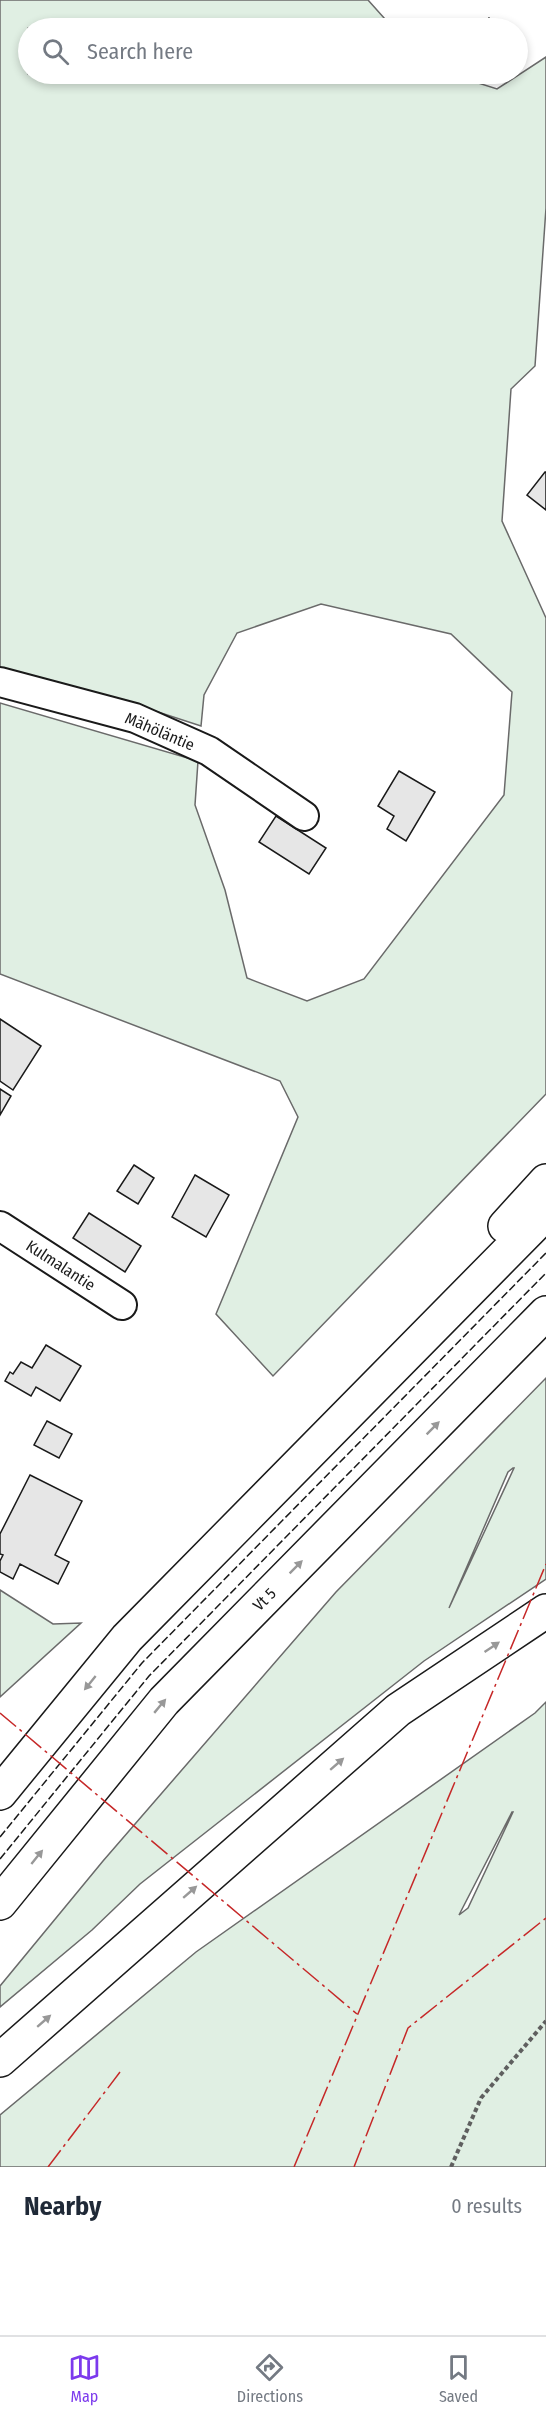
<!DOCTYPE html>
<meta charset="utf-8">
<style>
body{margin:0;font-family:"Fira Sans Condensed",sans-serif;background:#f6f6f7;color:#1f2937}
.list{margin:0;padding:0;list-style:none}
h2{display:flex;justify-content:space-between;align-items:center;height:78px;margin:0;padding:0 24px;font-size:26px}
h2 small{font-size:20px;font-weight:400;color:#747a83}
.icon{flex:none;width:33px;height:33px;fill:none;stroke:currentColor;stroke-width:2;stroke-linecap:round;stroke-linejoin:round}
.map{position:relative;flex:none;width:546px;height:2167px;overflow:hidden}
.search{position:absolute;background:#fff;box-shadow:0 3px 9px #0003;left:18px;right:18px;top:18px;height:66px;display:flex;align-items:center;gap:15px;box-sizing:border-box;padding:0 21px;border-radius:33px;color:#747a83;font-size:22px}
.sheet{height:168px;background:#fff}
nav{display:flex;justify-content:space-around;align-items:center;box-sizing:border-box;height:84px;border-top:2px solid #e0e1e3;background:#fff;font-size:16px;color:#747a83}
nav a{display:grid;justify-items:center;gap:3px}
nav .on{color:#7c3aed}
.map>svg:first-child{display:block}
.green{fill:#e0efe3;stroke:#6a6a6a;stroke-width:1.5;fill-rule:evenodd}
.building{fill:#e6e6e6;stroke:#1a1a1a;stroke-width:1.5}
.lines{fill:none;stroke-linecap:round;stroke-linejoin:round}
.street-casing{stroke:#1a1a1a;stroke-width:32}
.highway-casing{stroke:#1a1a1a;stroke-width:36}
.path{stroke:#5f5f5f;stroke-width:4;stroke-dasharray:4.5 3;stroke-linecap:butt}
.street{stroke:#fff;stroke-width:28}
.highway{stroke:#fff;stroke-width:33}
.fence{stroke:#1a1a1a;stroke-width:1.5;stroke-dasharray:8 3;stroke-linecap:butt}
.power{stroke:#c62828;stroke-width:1.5;stroke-dasharray:21 4.5 3 4.5;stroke-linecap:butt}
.oneway{fill:#989898}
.labels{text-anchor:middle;stroke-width:4.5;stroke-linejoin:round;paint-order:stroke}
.street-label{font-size:16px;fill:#1a1a1a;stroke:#fff}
</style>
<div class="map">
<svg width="546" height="2167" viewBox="0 0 546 2167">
<rect width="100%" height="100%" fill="#fff"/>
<path class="green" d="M0,0H368L393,28H28V74H450L497,89L546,57V208L535,366L511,389L502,521L546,618V1094L273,1376L216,1314L298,1117L280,1081L0,974V703L198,761L195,805L225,890L247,978L307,1001L364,979L504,795L512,692L451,634L321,604L237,633L204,695L201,726L115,698L0,671Z
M546,1378V1579L424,1661L140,1884L92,1930L0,2007V1986L103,1861L336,1592ZM513,1468H514L449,1608L508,1472Z
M0,1590L53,1624L81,1623L0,1697Z
M546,1702V2167H0V2115L196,1952L535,1713ZM513,1812L468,1908L459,1915L512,1812Z"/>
<path class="building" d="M489,18L501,28H479Z
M545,472H546V510L527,495Z
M399,771L435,792L406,841L387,829L394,816L378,806Z
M276,816L326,848L309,874L259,842Z
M0,1019L41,1046L13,1090L0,1081Z
M0,1089L11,1096L0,1115Z
M134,1165L154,1178L138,1204L117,1191Z
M195,1175L229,1195L206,1237L172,1217Z
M89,1213L141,1246L125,1272L73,1238Z
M46,1345L81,1366L60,1401L36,1387L31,1396L5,1381L10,1372L13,1374L21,1362L32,1368Z
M47,1421L72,1434L59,1458L34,1445Z
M30,1475L82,1501L55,1555L69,1562L58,1584L20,1564L13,1579L0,1572V1561L3,1555L0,1554V1534Z"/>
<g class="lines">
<defs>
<path id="street" d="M0,682L135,718L209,751L304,816
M0,1226L122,1305"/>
<path id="highway" d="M505,1226L546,1181
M0,1793L127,1638L546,1213
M0,1903L164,1701L546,1313
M0,2060L398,1710L546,1611"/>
</defs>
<use href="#street" class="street-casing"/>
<use href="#highway" class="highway-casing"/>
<path class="path" d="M451,2167L481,2098L546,2021"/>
<use href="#street" class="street"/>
<use href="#highway" class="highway"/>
<path class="fence" d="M0,1837L142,1663L546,1253
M0,1859L149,1676L546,1273"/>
<path class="power" d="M0,1713L357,2014
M48,2167L120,2072
M294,2167L546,1564
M354,2167L408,2028L546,1918"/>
</g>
<defs><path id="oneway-solid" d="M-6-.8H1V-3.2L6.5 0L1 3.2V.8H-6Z" transform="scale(1.5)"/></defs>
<g class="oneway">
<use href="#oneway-solid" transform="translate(433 1428) rotate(-45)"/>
<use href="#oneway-solid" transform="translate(296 1567) rotate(-45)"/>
<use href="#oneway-solid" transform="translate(492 1647) rotate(-34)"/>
<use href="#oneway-solid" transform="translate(90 1683) rotate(129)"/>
<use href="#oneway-solid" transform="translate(160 1706) rotate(-50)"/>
<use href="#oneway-solid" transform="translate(337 1764) rotate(-41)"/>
<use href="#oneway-solid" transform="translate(37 1857) rotate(-51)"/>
<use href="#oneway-solid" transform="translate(190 1892) rotate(-41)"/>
<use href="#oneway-solid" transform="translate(44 2021) rotate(-41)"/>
</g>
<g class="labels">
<g class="street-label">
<text transform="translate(160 731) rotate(23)" y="6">Mähöläntie</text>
<text transform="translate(61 1265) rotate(33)" y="6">Kulmalantie</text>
<text transform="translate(264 1599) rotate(-45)" y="6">Vt 5</text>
</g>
</g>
</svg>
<div class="search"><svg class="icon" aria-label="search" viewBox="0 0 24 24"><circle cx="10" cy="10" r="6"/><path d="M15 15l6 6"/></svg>Search here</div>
</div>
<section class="sheet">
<h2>Nearby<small>0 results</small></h2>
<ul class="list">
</ul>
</section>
<nav>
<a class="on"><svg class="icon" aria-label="map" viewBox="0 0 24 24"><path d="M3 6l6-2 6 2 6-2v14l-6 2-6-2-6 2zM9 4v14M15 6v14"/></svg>Map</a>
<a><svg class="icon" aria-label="directions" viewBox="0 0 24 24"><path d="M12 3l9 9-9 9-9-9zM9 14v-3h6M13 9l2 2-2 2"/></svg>Directions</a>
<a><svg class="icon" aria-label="saved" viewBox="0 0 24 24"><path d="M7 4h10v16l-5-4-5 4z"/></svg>Saved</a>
</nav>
